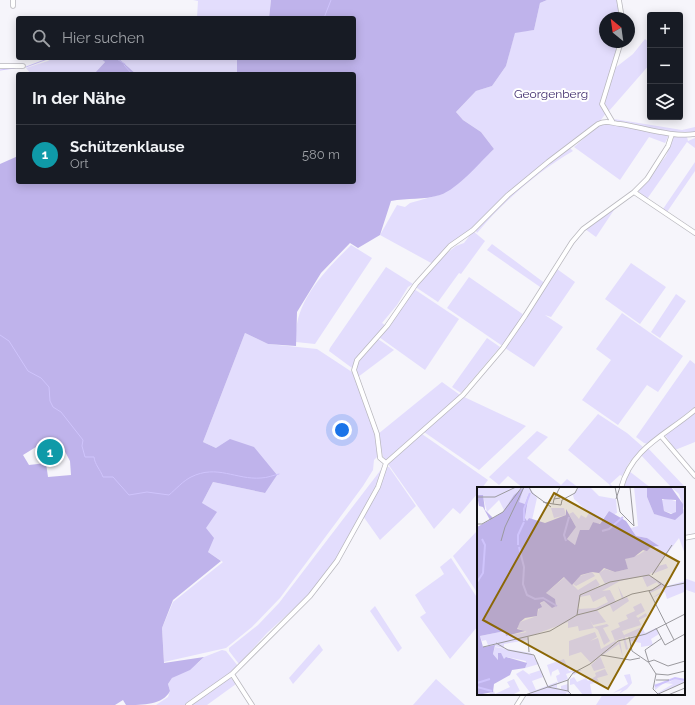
<!DOCTYPE html>
<html lang="de">
<meta charset="utf-8">
<style>
body{margin:0;font-family:Raleway,sans-serif;background:#20242c;color:#f1f3f6}
.controls{position:absolute;right:12px;top:12px;display:grid;overflow:hidden;border-radius:4px;box-shadow:0 2px 10px #0003}
.controls button{width:36px;height:36px;display:grid;place-items:center;padding:0;border:0;border-bottom:1px solid #363941;background:#171b24;color:#f1f3f6;font:20px sans-serif}
.compass{position:absolute;left:599px;top:12px;width:36px;height:36px;border-radius:50%;background:#171b24;box-shadow:0 2px 10px #0003;rotate:331deg}
.you{position:absolute;left:342px;top:430px;width:14px;height:14px;margin:-10px;border:3px solid #fff;border-radius:50%;background:#1a73e8;box-shadow:0 0 0 6px #1a73e833}
.badge{display:grid;place-items:center;width:26px;height:26px;border-radius:50%;background:#8b6706;color:#fff;font-size:13px;font-weight:700}
.pin{position:absolute;translate:-50% -50%;border:2px solid #fff;box-shadow:0 1px 4px #0006}
.list{margin:0;padding:0;list-style:none}
h2{display:flex;justify-content:space-between;align-items:center;height:52px;margin:0;padding:0 16px;font-size:17px}
h2 small{font-size:13px;font-weight:400;color:#9ea1a6}
.list li{display:grid;grid-template-columns:26px 1fr auto;gap:12px;align-items:center;box-sizing:border-box;height:60px;padding:0 16px;border-top:1px solid #363941}
.list b{display:block;font-size:15px;white-space:nowrap}
.list p{margin:0;font-size:13px;white-space:nowrap;color:#9ea1a6}
.list em{font-size:13px;font-style:normal;color:#9ea1a6}
.icon{flex:none;width:22px;height:22px;fill:none;stroke:currentColor;stroke-width:2;stroke-linecap:round;stroke-linejoin:round}
.map{position:relative;flex:none;width:695px;height:705px;overflow:hidden}
.search{position:absolute;background:#171b24;box-shadow:0 2px 10px #0003;left:16px;top:16px;width:340px;height:44px;display:flex;align-items:center;gap:10px;box-sizing:border-box;padding:0 14px;border-radius:4px;color:#9ea1a6;font-size:15px}
.panel{position:absolute;background:#171b24;box-shadow:0 2px 10px #0003;left:16px;top:72px;width:340px;height:112px;border-radius:4px}
.map>svg:first-child{display:block}
.green{fill:#e3ddfd}
.forest{fill:#bfb3eb;fill-rule:evenodd}
.lines{fill:none;stroke-linecap:round;stroke-linejoin:round}
.stream{stroke:#cfc4fc;stroke-width:1}
.minor-casing{stroke:#b9b8be;stroke-width:5.5}
.minor{stroke:#fff;stroke-width:4}
.labels{text-anchor:middle;stroke-width:4;stroke-linejoin:round;paint-order:stroke}
.park-label{font-size:12px;fill:#3f2b6c;stroke:#fff}
.inset-river{fill:none;stroke:#cfc4fc;stroke-width:2}
.inset-road{fill:none;stroke:#9a999e;stroke-width:1}
.view{fill:#8b6706;fill-opacity:0.15;stroke:#8b6706;stroke-width:2}
.inset-edge{fill:none;stroke:#101012;stroke-width:2}
</style>
<div class="map">
<svg width="695" height="705" viewBox="0 0 695 705">
<rect width="100%" height="100%" fill="#f6f5fb"/>
<path class="green" d="M193,0H271L269,18H197L198,1Z
M547,0H619L622,18H605V42H621L615,68L633,54L645,39L650,43V64L609,111L603,100L606,113L598,124L548,162L433,264L456,246L464,243L473,231L485,241L461,274L459,273L438,302L417,288L416,285L433,264L380,235L397,205L405,207L410,203L442,194L494,149L481,132L463,120L456,112L476,91L492,86L506,66L515,32L534,30L540,3Z
M52,58H100L105,62L94,74H31L26,68L48,61Z
M118,58H237V74H136Z
M614,119L682,130L695,127V134H676L616,122Z
M609,123L669,135L665,143L649,137L620,180L574,147L600,124Z
M674,136L687,137L688,141L695,138V148L687,142L647,199L638,191L666,156Z
M570,148L573,151C538,171 503,202 477,233L475,229L509,196Z
M695,162V171L667,212L663,209Z
M616,207L596,237L585,229Z
M492,244L546,284L543,289L487,250Z
M351,245L372,258L315,344L296,342C293,302 325,271 351,245Z
M631,263L666,287L640,324L605,299Z
M386,267L413,284L408,287L397,305L382,323L385,325L358,356L352,368L329,351L330,348Z
M557,269L575,282L551,317L545,315L563,327L534,367L505,348Z
M469,277L524,315L503,345H501L447,308Z
M414,289L459,319L425,370L379,337Z
M676,294L686,301L660,338L651,332Z
M622,313L683,356L658,392L647,385L618,425L582,400L611,360L596,349Z
M245,333L268,344L317,349L352,372L377,435L378,456L374,460L373,470L363,486L338,520L280,598L252,627L226,648L164,662L162,628L173,602L223,562L208,552L202,503L213,482L265,493L216,448L203,442Z
M487,338L500,347L461,393L452,387Z
M378,339L394,350L358,377C351,361 368,350 378,339Z
M690,360L695,364V407L648,444L644,443L636,437Z
M442,382L460,395L386,460L383,457L378,434Z
M462,396L526,426L479,470L424,432Z
M695,411V442L675,450L665,435Z
M598,414L627,433L643,447L629,463L622,476L620,475L610,484L615,488H608L610,485L568,450Z
M537,431L548,437L527,458L561,485L567,479L579,488H523L508,476L499,485L489,477Z
M422,434L488,480L482,488H478V493L460,514L453,508L434,529L388,464Z
M646,446L685,487L672,488L639,453Z
M383,467L376,487L335,562L310,594L267,633L239,664L229,651V648L258,625L279,603Z
M387,467H389L416,506L380,540L363,516Z
M629,471L651,488H624Z
M478,530V594L453,556Z
M451,558L478,599V626L450,659L420,617L426,613L415,595L444,574L440,567Z
M684,578L695,582V593L684,589Z
M375,606L402,648L398,652L370,611Z
M319,644L323,650L293,684L289,678Z
M222,650L226,651L238,666L232,673L185,705H156L168,697L170,691L168,684L172,678L198,663L204,657Z
M230,677L236,684L207,705H192Z
M436,679L465,705H413Z
M603,694H634L636,695L626,705H596Z"/>
<path class="forest" d="M271,0H547L540,3L534,30L515,33L506,66L492,86L476,91L456,112L463,120L481,132L494,149C480,162 458,189 440,195C424,200 407,198 391,201L380,235L358,248L350,243L321,273L297,312L296,346L268,344L245,333L203,442L216,448L230,439L254,447L277,475L265,493L213,482L202,503L217,512L206,528L214,538L208,552L221,561L173,600L162,628L164,663L204,657L190,670L172,678L168,684L170,691C163,705 143,705 126,705L123,700L115,705H0V164L18,156V182H354V74H237V58H354V18H269ZM44,442L62,446L70,461L71,475L48,477L46,463L29,465L23,455Z
M100,58H118L136,74H94L105,62Z"/>
<g class="lines">
<path class="stream" d="M324,18L331,0
M115,58L125,64
M124,65L132,74
M26,67L50,58
M0,70L15,68
M0,335L9,341L28,371L41,378L49,387L50,401L53,407L61,412L83,440L82,446L85,457H94C95,465 100,469 103,477H113L129,495L147,492L169,495C176,489 183,481 191,477C217,464 236,480 261,478C267,478 274,475 279,474"/>
<defs>
<path id="minor" d="M13,0V6
M619,0L622,18
M0,66H23
M612,121L602,104L621,42
M634,192L695,233
M661,436L695,476
M386,463L380,458L377,434L354,370L357,360L387,326L416,284L450,246L473,230L508,195L548,162L598,124C607,120 611,123 620,124C641,127 675,138 695,134
M621,488C632,447 666,435 695,410
M684,538L695,536
M232,674L252,705
M188,705L232,674L310,596L337,561L378,487L386,463L463,395L503,348L525,316L572,242L583,229L634,192L647,179L668,146L672,134
M517,705L524,694"/>
</defs>
<use href="#minor" class="minor-casing"/>
<use href="#minor" class="minor"/>
</g>
<g class="labels">
<g class="park-label">
<text x="551" y="98">Georgenberg</text>
</g>
</g>
<g transform="translate(477 487)">
<rect width="208" height="208" fill="#f6f5fb"/>
<path d="M0,0H46L27,23L22,13L10,25L6,9L0,8ZM47,0H52L60,11L55,33L52,31L50,35L48,32L52,6L48,17L41,15ZM102,0H113L122,9L139,12L140,26L135,28L132,24L122,37L116,35L112,43L101,51L98,58L90,52L99,40L92,27L96,25L102,32L104,28L109,31L112,26L97,12L96,8ZM157,0H177L171,1L170,10L177,27L192,30L207,22L202,7L194,0H208V67L202,51L181,79L189,77L191,81L175,87V85L172,88L190,99L208,94L207,105L190,112L188,105L175,111L187,103L186,100L173,106L172,104L182,98L180,95L170,100L165,89L143,94L125,104L133,103L139,115L145,112L141,99L147,111L150,110L152,114L136,125L133,118L120,123L129,135L116,138L113,133L117,141L102,144L101,139L91,141V135L51,150V153L27,157V161L11,158L9,153L5,154L3,149L28,144L29,149L50,145L40,141L43,135L60,129L63,117L67,114L75,121L69,106L88,90L101,103L119,92L123,98L114,103L128,97L122,86L128,82L138,85L151,82L147,72L161,68L174,60L181,61L170,51L159,49L154,41L161,39ZM113,108L116,115L128,109L131,115L119,121L101,122L103,110ZM189,11L201,15V23L197,27L187,24L184,14ZM74,21H87L89,28L77,31ZM115,85L118,89L99,99L96,97L103,89ZM164,116L168,124L159,129L161,131L169,126L170,129L162,133L164,138L145,144L147,148L165,140L168,146L179,141L182,147L174,152L176,158L164,160V156L153,154V151L159,149L148,150L151,162L149,163L146,151L138,154L140,156L143,153L146,171L142,157L114,176L104,165L92,169V154L118,145L120,150L113,154L121,151L124,162L138,154L134,144L143,140L141,136L151,132L149,128L158,124L156,120ZM130,137L132,139L126,141L133,154L127,158L121,143L117,140ZM18,160L54,166L62,177L48,181L49,174L30,170L28,173L23,170L21,173L16,167ZM123,169L128,181L117,184L114,178ZM87,172L92,184L105,183L97,188L95,185L89,187L91,192L81,196L79,189L83,187L81,182L75,185L74,190L70,178ZM128,182L131,188L120,191L122,195L113,197L115,208H106L97,197L93,198V192L97,190L100,195L109,191L111,194L119,189L118,186ZM46,183L54,189L52,187L64,183L66,190L55,194L59,203L80,195V201L84,202V199L91,197L93,208L90,205L88,208H55L39,187ZM153,187L155,196L150,202L142,207L145,203L136,206L151,197L147,188ZM199,191L208,192V195L177,208L196,197L187,196L178,203L177,197L193,195ZM37,192L43,204L35,208H10L17,204L18,207L33,200L30,195Z" fill="#e3ddfd" fill-rule="evenodd"/>
<path d="M47,0L42,15L48,17L52,6L48,31L50,34L52,31L68,36L89,28V22L99,40L90,52L98,58L103,43H112L116,35L123,37L132,24L149,34L159,49L170,51L182,59L174,60L170,64L166,63L157,70L148,72L151,82L138,85L127,81L122,86L115,85L104,88L95,98L87,90L69,106L78,112L79,119L75,121L67,114L63,116L65,120L61,122L60,129L48,131L43,135L40,142L48,144L29,149L28,144L3,149L6,160L18,158L16,167L21,173V166H24L27,172L29,170L50,176L48,181L35,183L33,188L17,197L16,205L0,208V40L13,33L6,20L2,19L0,8H6L8,23L16,31L26,25L37,8ZM194,0L206,17V26L198,33L177,27L170,10V1ZM185,12L199,13V25L194,27L187,24Z" fill="#bfb3eb" fill-rule="evenodd"/>
<path class="inset-river" d="M47,34V22L53,6M125,44L132,42L146,30M89,54L87,48L92,30M41,58V48L47,35M42,60L47,80L46,97L50,108L58,112L66,111L80,119M0,95L6,86L8,58L5,52M0,196L13,192M178,199L198,191L208,193M0,200L15,204"/>
<path class="inset-road" d="M52,0L55,6L74,20M138,0L143,25L157,39M153,0L157,39M0,10H18L39,0M77,12L83,0M139,12L143,0M66,15L76,17L77,12L83,11M76,17L84,18L85,13L98,6L101,0M0,37H5L26,25L45,0M24,54L28,40L47,0M175,88L195,58M172,104L197,153M100,128L103,108L133,95L172,88L189,100L208,96M179,141L188,158L208,147M51,150L52,165M152,150L155,164L171,175M19,156L31,163L57,168L71,200M6,160L73,144L100,128L120,123L155,107L175,103L184,97M124,168L153,173L163,171M171,175L177,173L191,179L208,174M179,187L191,188L208,184M179,193H192M71,200L91,204L95,208M91,204V193L96,186L113,177L141,154L169,147L208,127M181,207L176,202L179,187L172,176L168,163L185,151M48,208L91,193M179,208L208,195M191,208L208,201"/>
<path class="view" d="M77,6L202,75L131,202L6,133Z"/>
<rect width="208" height="208" class="inset-edge"/>
</g>
</svg>
<div class="controls">
<button>+</button>
<button>−</button>
<button><svg class="icon" aria-label="layers" viewBox="0 0 24 24"><path d="M12 4l9 5-9 5-9-5zM3 14l9 5 9-5"/></svg></button>
</div>
<svg class="compass" viewBox="-18 -18 36 36"><path d="M0-13l5 13h-10z" fill="#e53935"/><path d="M0 13l5-13h-10z" fill="#9ea1a6"/></svg>
<div class="you"></div>
<div class="pin badge" style="left:50px;top:452px;background:#0f9aa8">1</div>
<div class="search"><svg class="icon" aria-label="search" viewBox="0 0 24 24"><circle cx="10" cy="10" r="6"/><path d="M15 15l6 6"/></svg>Hier suchen</div>
<section class="panel">
<h2>In der Nähe<small></small></h2>
<ul class="list">
<li><span class="badge" style="background:#0f9aa8">1</span><div><b>Schützenklause</b><p>Ort</p></div><em>580 m</em></li>
</ul>
</section>
</div>
